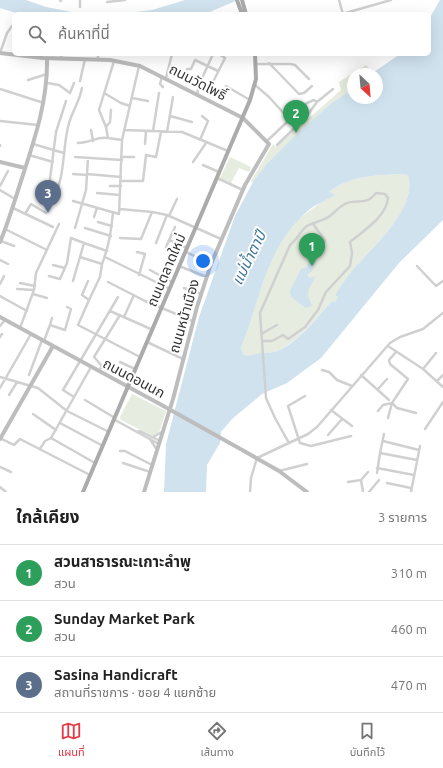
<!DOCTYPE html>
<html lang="th">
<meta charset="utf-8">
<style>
body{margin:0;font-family:Ubuntu,"Noto Sans Thai",sans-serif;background:#f2f2f2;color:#222}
.compass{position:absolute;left:347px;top:68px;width:36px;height:36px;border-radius:50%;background:#fff;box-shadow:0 4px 16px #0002;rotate:154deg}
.you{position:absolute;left:203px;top:261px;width:14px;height:14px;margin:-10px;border:3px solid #fff;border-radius:50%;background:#1a73e8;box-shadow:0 0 0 6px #1a73e833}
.badge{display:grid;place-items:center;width:26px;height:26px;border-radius:50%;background:#e63946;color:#fff;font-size:13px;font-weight:700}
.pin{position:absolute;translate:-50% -33px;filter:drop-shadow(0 1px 2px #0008)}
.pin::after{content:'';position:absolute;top:21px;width:14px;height:12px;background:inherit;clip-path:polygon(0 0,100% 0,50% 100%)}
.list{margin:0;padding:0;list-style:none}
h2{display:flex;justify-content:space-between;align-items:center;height:52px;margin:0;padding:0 16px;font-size:17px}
h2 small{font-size:13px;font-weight:400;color:#767676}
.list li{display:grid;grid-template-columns:26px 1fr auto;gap:12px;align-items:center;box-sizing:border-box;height:56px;padding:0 16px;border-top:1px solid #e0e0e0}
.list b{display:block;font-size:15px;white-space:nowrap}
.list p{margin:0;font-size:13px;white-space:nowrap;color:#767676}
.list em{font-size:13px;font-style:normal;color:#767676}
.icon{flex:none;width:22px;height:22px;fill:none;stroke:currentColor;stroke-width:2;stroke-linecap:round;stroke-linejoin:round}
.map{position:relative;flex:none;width:443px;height:492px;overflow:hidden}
.search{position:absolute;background:#fff;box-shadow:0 4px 16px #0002;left:12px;right:12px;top:12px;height:44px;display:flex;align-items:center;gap:10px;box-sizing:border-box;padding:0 14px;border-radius:6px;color:#767676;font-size:15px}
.sheet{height:220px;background:#fff}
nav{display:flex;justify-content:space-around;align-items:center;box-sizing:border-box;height:56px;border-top:1px solid #e0e0e0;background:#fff;font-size:11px;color:#767676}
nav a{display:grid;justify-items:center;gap:2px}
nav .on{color:#e63946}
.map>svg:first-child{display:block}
.green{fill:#e6ecdf}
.water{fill:#cfe2ee;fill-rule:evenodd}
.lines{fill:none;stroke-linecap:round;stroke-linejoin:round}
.street{stroke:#d0d0d0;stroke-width:2.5}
.secondary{stroke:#bdbdbd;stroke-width:4}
.primary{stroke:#ababab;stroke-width:4}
.secondary-bridge{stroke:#bdbdbd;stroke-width:4}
.labels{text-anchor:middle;stroke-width:4;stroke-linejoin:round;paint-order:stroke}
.street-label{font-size:14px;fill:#333;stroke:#fff}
.water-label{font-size:15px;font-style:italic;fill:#3f7597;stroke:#fff}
</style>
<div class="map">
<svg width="443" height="492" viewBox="0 0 443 492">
<rect width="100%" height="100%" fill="#fff"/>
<path class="green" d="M366,65L373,73L353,74V92L254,184L251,181L273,144L276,147L341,90L339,82Z
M230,157L251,167L249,172L239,168L231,183L220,178Z
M401,174L408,175C418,209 371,248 351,272C345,279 340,287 335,295L338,297L335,302L332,301C318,316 294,347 274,352C269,353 264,352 259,353C253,355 250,356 244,355L241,348C259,305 263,261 293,225C304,212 319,206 331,194L329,192C349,176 376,175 401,174Z
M132,394L166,411L159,433L153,436L121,420L120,417Z"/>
<path class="water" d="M0,0H26L46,7L77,13L94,14H19L0,8Z
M185,0H238L205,14H120L152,10Z
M440,0H443V220L399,263L321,358L287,383L262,394L232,419L221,432L220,443L207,465L206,492H164L166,444L199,317L235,216L253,182L266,165L300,131L332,103L350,91L348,86L353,84V98H377V74H371L400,54H429V19ZM401,174L408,175C418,209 371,248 351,272C345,279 340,287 335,295L338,297L335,302L332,301C318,316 295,347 274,352C269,353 264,352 259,353C253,355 250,356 244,355L241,348C261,300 265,246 309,210C316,204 327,200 335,195L329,192C349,176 376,175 401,174Z
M311,256H314L316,261L312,271L307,275L310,278L315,276C314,283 308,286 308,294C308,298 311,302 312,306L306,308L291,297L290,291L301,269L307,267Z"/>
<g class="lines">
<path class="street" d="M60,0L61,1
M339,0L343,14
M107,2L125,0
M80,7V0
M342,14L391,0
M0,53L7,33L12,26
M61,58L62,54
M98,59V54
M114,61L99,110L106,127L108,138L122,140
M269,63L299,94L304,93L312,86
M256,64H291L295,65L309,79
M187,69H191L195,60L218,71
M162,77L160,84L163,87
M166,78L172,54
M28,80L47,74
M80,81L85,59
M213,82L225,58L219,54
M47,83L59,85L70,93L74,83
M255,85L269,97L289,119
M226,86L250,100
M0,89L44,103
M104,93L121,103L130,106
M197,94L199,85L213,54
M132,98L148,101
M170,116L192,122
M0,121L38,125
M106,127L110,122L111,110
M91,130L93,141
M124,130L182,132L228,151
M153,131L159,93
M167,132L173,97
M200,140L208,121L202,116
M267,141L307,103L314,100L317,102L333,89
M78,143C90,143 97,136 108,138
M33,144L64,153
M145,144L146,131
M0,145V146
M277,145L306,117L317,102
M29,155L53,162
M75,157L122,160
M121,157H134
M193,162L206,143
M203,165L219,172
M73,174L87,175
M87,174L121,177
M217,178L243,190
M121,181H143L146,155L156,157L161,132
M0,186L8,171
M110,186H121
M0,190L15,199
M46,191L49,187L56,132L66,101
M97,193L120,195
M51,201C66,182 62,146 69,123C73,110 80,100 82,88
M73,201L119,214L122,140L139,66
M13,208L53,227
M120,209L152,212L167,215L221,239
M25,214L31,204L46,213
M169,216L177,199
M94,217L97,208
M98,222L112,226
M313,223C316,230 322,234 325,241L321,246
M75,228L86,190L88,158
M85,228L111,236
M5,229L47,250
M120,238L141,239L152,212
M169,240L187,248
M1,241L14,246
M156,243L167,215
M166,247L175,227
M107,251L84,243L80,257L102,264C109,246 111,232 113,212
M137,252L145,254L139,275
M186,252L211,264
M105,257L170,289
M0,260L8,264
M53,265L65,268
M179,266L207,277
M417,266L436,286L443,281
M150,270L172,282
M49,276L60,279L67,263L71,238L84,243
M73,281L80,257
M88,281L82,295L89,300L78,325L140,357
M108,282L145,301L193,321
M20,283L35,286
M0,284L4,276
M184,288L201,294
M17,289L34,290
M33,294L47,298
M0,296L27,311
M89,300L100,277L102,264
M110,311L153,330
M124,317L134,295
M50,325L52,318
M0,326L5,320
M20,328L34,290L36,273L59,224
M263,333L277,325
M0,337L2,334
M44,341L50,325L65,330L71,309L67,307
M262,341H272L283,335L288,339L305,327L318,310L326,292L350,266L352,253L350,242C363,231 387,216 388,198L385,194L376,193C365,207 357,198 345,204C339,207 335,212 330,216C323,221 314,222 307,226C300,231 297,240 290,245L260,313L266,398L275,418L289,443
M147,342L183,359
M388,346L423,369L443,387
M120,362L135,369
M423,369L436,353
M322,370L329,372L337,380L352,386
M99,371L102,366L94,357L120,315
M29,375L42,340
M361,375L389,400
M0,377L38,388L67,411L109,432
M437,381L443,375
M0,388L31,334
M378,389L387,379
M9,395L17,382
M305,396L288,406L300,443L311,446L351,436
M74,397L63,390L118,297
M85,400L115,418
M331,410L352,426
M378,411L383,405L392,403L397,408L416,413
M33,414L56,430
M388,418L392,403L408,379L390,364L389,360L396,352
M115,420L159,444
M60,423L103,446
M425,429L443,402
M137,432L140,431L160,441
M328,435L342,419
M153,437L162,432
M0,438L14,445L20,439L90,475
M51,438L95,463
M150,439L157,450
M383,441L419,450
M40,449L45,441L51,438L91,367
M120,451H125L152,465
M380,453L384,434
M123,463L150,472
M0,467L11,472
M377,468L414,475
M279,471L307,464
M377,473L380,453L417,460
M361,480L363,492
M348,482L361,480L368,472
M387,483L411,488
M0,487L6,492
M250,492L251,478L257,458L308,434L317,427L390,343L400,337L423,329L443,313
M369,492L379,480
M411,492L420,446"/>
<path class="secondary" d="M0,53L43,58L110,60L140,66L243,118L269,144L245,185L211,264L197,307L173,399L144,492
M0,162L25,168
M0,242C9,221 15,199 22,178C35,138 48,100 47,58
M0,317L158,403
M0,439L53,346
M244,451L279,471L307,492"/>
<path class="primary" d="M237,0L242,14
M242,0L246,14
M83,492L250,100L256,79L255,54"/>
<path class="secondary-bridge" d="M158,403L244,451"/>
</g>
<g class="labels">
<g class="street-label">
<text transform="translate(198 82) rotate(27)" y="5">ถนนวัดโพธิ์</text>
<text transform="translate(166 270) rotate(-67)" y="5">ถนนตลาดใหม่</text>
<text transform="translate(184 316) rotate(-74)" y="5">ถนนหน้าเมือง</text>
<text transform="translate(134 378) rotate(28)" y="5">ถนนดอนนก</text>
</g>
<g class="water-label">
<text transform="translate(249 258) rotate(-64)" y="5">แม่น้ำตาปี</text>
</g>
</g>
</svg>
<svg class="compass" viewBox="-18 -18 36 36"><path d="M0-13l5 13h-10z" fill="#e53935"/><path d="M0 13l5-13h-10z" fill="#767676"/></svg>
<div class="you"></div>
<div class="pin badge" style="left:312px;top:266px;background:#2e9e5b">1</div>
<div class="pin badge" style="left:296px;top:133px;background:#2e9e5b">2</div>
<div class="pin badge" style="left:48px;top:213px;background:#5c6f8a">3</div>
<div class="search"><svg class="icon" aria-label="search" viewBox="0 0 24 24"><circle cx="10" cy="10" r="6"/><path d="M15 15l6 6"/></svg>ค้นหาที่นี่</div>
</div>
<section class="sheet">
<h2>ใกล้เคียง<small>3 รายการ</small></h2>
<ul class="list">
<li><span class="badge" style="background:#2e9e5b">1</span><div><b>สวนสาธารณะเกาะลำพู</b><p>สวน</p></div><em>310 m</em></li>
<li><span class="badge" style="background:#2e9e5b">2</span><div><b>Sunday Market Park</b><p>สวน</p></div><em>460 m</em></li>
<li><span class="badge" style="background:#5c6f8a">3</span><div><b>Sasina Handicraft</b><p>สถานที่ราชการ · ซอย 4 แยกซ้าย</p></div><em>470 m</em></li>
</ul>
</section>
<nav>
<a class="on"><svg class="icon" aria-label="map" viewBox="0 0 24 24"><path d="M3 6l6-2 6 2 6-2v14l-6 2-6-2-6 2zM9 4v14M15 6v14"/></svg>แผนที่</a>
<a><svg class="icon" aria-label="directions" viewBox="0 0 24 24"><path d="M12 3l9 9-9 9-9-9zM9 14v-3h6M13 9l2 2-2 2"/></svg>เส้นทาง</a>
<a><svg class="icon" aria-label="saved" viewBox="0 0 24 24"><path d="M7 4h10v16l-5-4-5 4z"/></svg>บันทึกไว้</a>
</nav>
